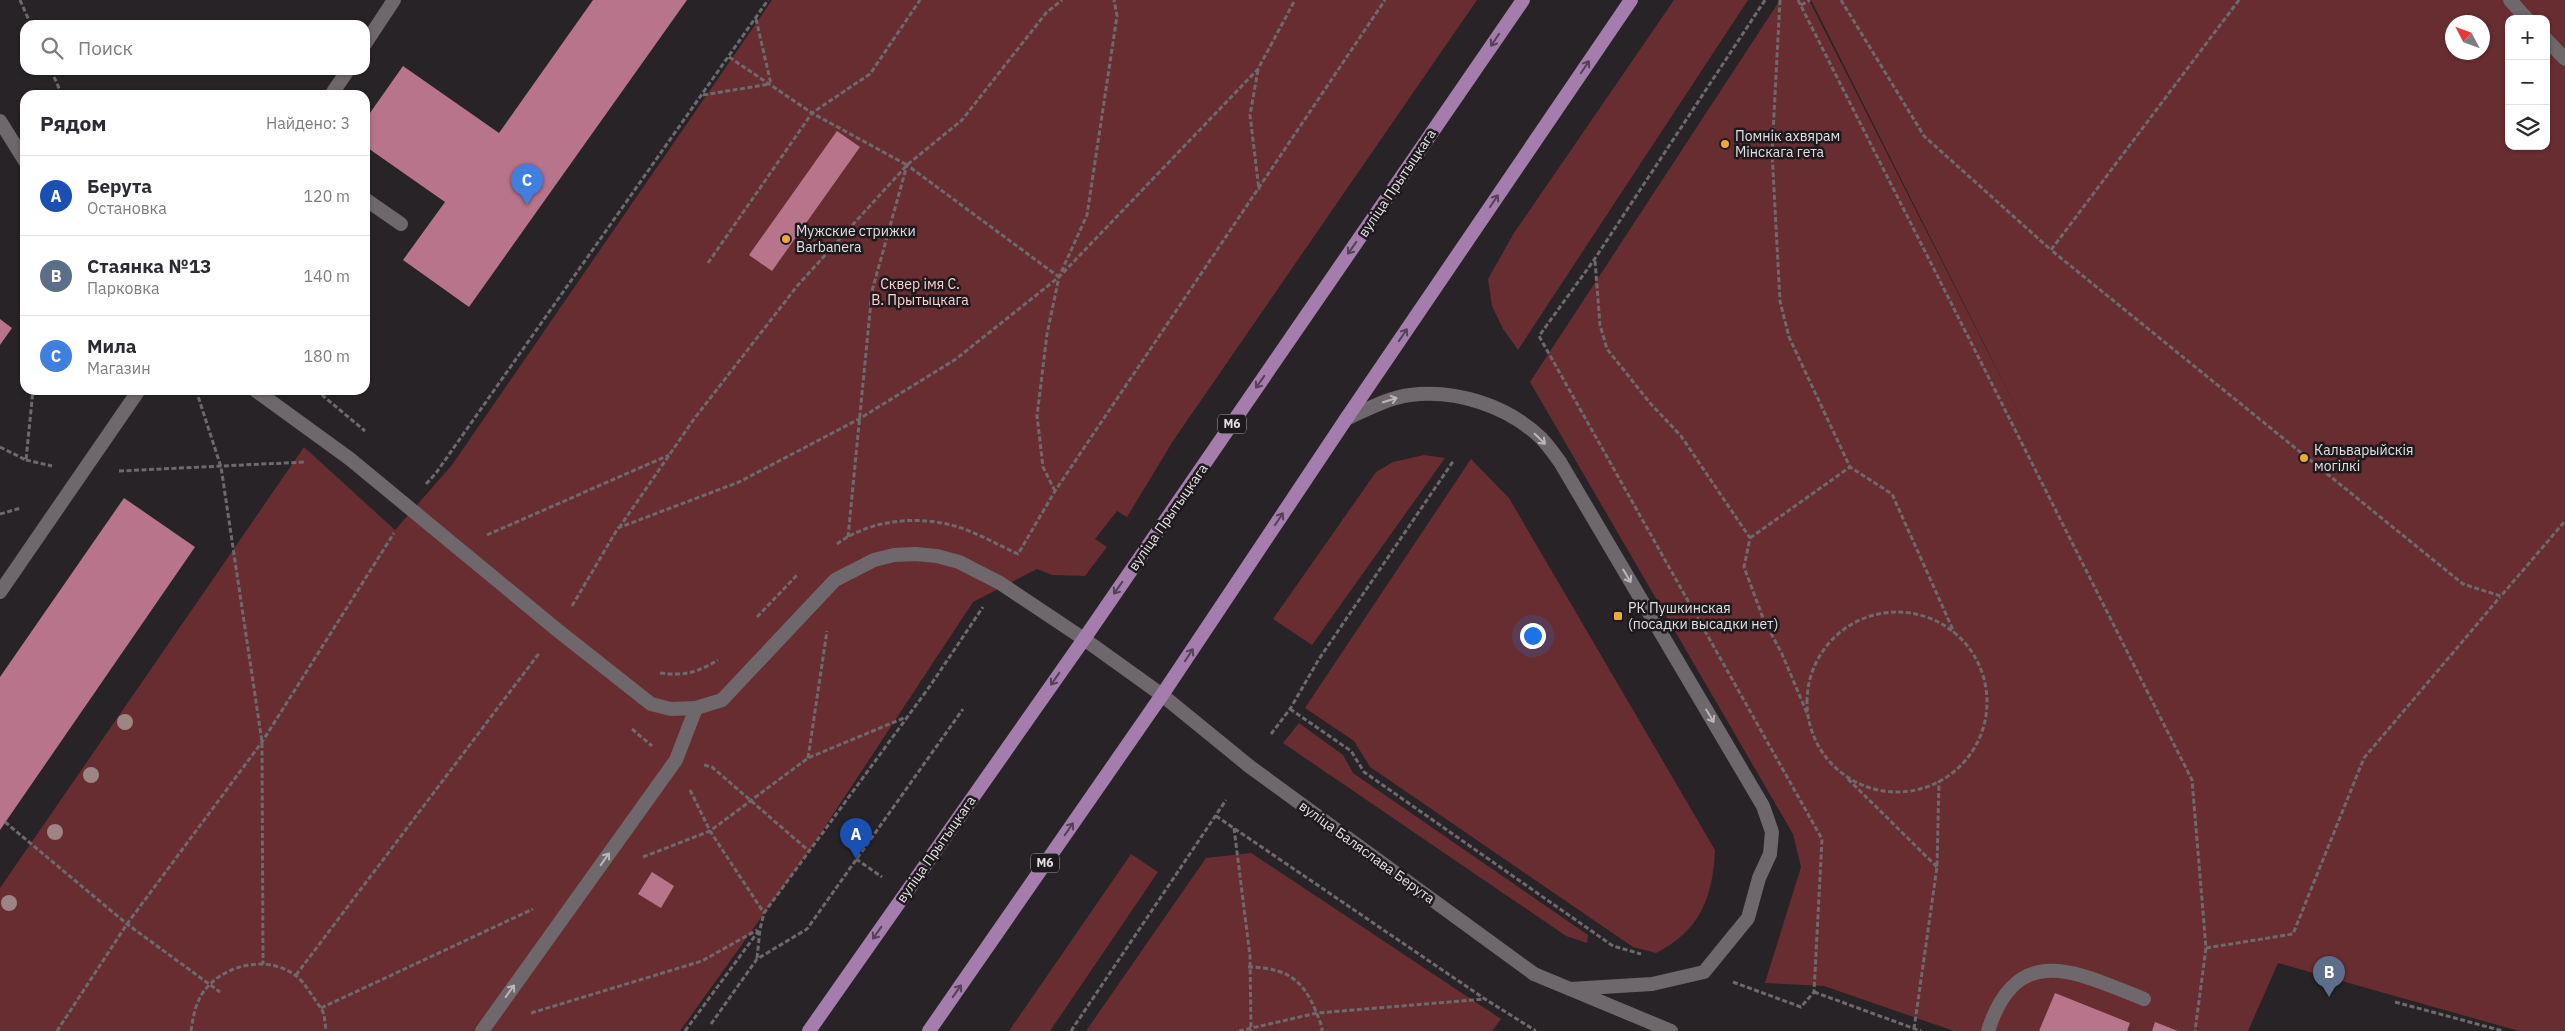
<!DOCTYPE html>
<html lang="ru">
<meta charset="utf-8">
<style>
body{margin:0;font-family:"IBM Plex Sans",sans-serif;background:#f7f7f7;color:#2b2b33}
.controls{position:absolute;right:15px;top:15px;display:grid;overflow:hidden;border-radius:10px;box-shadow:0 1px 4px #0004}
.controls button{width:45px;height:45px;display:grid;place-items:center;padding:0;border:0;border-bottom:1px solid #e1e1e2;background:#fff;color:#2b2b33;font:25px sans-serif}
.compass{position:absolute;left:2445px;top:15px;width:45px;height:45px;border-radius:50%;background:#fff;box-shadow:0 1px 4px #0004;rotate:311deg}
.you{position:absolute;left:1532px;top:635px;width:18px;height:18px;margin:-12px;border:4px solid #fff;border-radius:50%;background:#1a73e8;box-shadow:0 0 0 8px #1a73e833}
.badge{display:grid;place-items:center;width:32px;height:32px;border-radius:50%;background:#0f766e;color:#fff;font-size:16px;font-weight:700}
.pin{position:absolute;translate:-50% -41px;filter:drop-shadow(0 1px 2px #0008)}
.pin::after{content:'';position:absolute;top:26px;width:18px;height:15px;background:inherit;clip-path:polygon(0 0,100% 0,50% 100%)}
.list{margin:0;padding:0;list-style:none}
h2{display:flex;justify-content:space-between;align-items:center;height:65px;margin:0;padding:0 20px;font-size:21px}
h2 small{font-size:16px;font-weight:400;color:#7c7c81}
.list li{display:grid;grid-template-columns:32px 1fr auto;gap:15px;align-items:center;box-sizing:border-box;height:80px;padding:0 20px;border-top:1px solid #e1e1e2}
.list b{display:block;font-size:19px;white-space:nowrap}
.list p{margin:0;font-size:16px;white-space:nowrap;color:#7c7c81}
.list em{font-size:16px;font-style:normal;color:#7c7c81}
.icon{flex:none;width:28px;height:28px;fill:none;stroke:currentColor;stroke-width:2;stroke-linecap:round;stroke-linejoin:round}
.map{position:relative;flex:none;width:2565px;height:1031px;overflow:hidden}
.search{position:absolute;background:#fff;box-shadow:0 1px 4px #0004;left:20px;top:20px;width:350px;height:55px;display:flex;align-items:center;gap:12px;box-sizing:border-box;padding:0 18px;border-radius:15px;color:#7c7c81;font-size:19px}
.panel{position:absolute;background:#fff;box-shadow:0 1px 4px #0004;left:20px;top:90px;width:350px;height:305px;border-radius:15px}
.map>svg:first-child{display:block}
.green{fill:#682d31;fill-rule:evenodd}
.building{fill:#b8748b}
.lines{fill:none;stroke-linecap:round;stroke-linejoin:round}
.path{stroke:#6d696c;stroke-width:3;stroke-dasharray:5 2.5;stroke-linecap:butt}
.service{stroke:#6e686c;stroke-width:14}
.minor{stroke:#6e686c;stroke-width:14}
.tertiary{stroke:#6e686c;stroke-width:14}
.primary{stroke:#a47dac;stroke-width:14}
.tree{fill:#9d8485}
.oneway{stroke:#544156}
.oneway2{stroke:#bab6b9}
.poi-dot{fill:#eca93a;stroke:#1e191c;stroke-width:2}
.labels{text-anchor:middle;stroke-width:5;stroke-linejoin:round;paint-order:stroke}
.shield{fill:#1e191c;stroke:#a8a4a7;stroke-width:1}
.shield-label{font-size:12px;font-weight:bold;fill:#e3e0e2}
.poi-label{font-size:14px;fill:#e3e0e2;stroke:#1e191c;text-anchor:start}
.street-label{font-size:14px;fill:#e3e0e2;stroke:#1e191c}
.park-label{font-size:14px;fill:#fdd3d3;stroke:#1e191c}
</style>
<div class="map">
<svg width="2565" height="1031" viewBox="0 0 2565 1031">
<rect width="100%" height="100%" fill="#272326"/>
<path class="green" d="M772,0H1477L1173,441L1127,517L1117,511L1095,539L1107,547L1085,576L1052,575L1037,569L973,602L809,851L680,1031H0V888L304,447L395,530L452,465Z
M1674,0H1748L1518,350L1503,329L1492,306L1488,279L1514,233Z
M1780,0H1809L2029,433L1811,0H2565V1031H2519L2278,963L2248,1031H1954L1824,986L1765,983L1801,867L1793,834L1530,382ZM2509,19H2546V146H2509ZM2452,22H2482V52H2452Z
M1424,455L1445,458L1312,645L1273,619L1376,472L1393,462Z
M1471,459L1509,498L1715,850C1713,897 1700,931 1656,953L1633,947L1370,767L1354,741L1305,708Z
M1299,723L1343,755L1353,773L1588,935L1587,943L1566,936L1283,743Z
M1251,853L1501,1019L1492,1031H1086L1206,858Z
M1131,854L1158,872L1050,1031H1009Z"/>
<path class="building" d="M593,0H687L469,307L403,260L445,202L365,146V120L403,66L499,133Z
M837,131L860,147L772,271L749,255Z
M0,319L12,328L0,345Z
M124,498L195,547L0,830V677Z
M652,872L674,886L661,908L638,894Z
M2055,993L2130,1023L2127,1031H2039Z
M2155,1022L2178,1031H2152Z"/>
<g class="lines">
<path class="path" d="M20,0L31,25
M1780,0L1772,152L1780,301L1789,337L1850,467L1892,494L1954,632
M1798,0L2192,780L2206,948L2195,1031
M1841,0L1924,136L2051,250
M2239,0L2051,250L2463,584L2501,596L2565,521
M1801,5L1810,0
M756,19L771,84
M729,57L812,113L907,165
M51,70L62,95
M1258,70L1250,115L1259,190
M703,95L770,84
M1595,261L1600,325L1607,349L1650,403L1681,436L1750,538L1744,567L1763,618L1782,654L1807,713
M708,263L812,113L870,74L920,0
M196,390L221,467L262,742L263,964
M316,390L365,431
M0,447L26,460L33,390
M26,460L52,466
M119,471L305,462
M426,484L436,473L768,0
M1055,491L1043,467L1037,416L1047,334L1059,277L1087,215L1117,16L1114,0
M0,514L21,508
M619,528L694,419L798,285L907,165L962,120L1046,13L1062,0
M487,535L669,455
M848,537L872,291L907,165L1059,277
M1750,538L1850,467
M837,544C869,520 916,515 955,526C976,532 998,545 1018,554L1055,491L1385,0
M572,606L618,528L739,482L859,419L956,359L1059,277L1258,69L1295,0
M1807 702a90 90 0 1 1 180 0a90 90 0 1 1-180 0Z
M757,617L798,574
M660,673C685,676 696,673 718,660
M1290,709L1351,751L1364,772L1613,946L1641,954
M632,729L652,746
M1271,734L1290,709L1319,659L1454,460
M808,758L827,631
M704,765L712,767L809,851
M1848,779L1937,867
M690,790L710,831L764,913
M1216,816L1485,999L1536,1031
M5,822L127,924L220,992
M1234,828L1250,956L1251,1031
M643,857L710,831L808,758L904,718
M856,859L882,877
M2206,948L2293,934L2364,758L2500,597
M757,958L760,929
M1248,967C1296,968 1307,986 1322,1027V1031
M296,975L540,652
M1733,982L1801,1007L1814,992L1822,839L1539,336L1594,260L1765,0
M1814,992L1921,1031
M2395,1002L2503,1031
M321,1008L533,909
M531,1013L702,961L757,930
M711,1024L757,959L807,929L963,709
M1914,1029L1937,867L1939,781
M57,1031L127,924L262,742L394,533
M191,1031C193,1018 195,1005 202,994C221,965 266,954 295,975C305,982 313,998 321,1008L324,1014L326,1031
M685,1031L760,929L764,913L930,686L983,607
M1071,1031L1226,800
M1239,1031L1317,1013L1485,999"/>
<path class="service" d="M2510,0L2527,19
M2546,39L2565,59
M365,44L394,0
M331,95L348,70
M365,199L401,224
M1346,419C1366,410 1387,398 1410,395C1456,389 1508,406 1541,438C1548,445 1554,454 1560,462L1763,806L1772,832L1770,854L1759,878L1748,918L1704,972L1652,984L1570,989
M0,592L139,390
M482,1031L676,760L696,708
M1988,1031C2017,939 2078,973 2144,999"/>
<path class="minor" d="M0,121L25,161
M255,390L350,459L556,629L651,704L671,709L696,708L722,700L835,580L874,560L894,555L915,554L937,556L959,562L1000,583L1084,639"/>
<path class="tertiary" d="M1084,639L1162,695L1249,766L1534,974L1671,1031"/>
<path class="primary" d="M809,1031L1084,639L1523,0
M929,1031L1162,695L1346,419L1631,0"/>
</g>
<g class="tree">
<circle cx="125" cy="722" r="8"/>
<circle cx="91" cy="775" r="8"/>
<circle cx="55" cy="832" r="8"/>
<circle cx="9" cy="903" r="8"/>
</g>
<defs><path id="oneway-shaft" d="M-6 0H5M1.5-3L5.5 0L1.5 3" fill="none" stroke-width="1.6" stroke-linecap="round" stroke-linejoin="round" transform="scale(1.25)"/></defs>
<g class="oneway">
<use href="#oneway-shaft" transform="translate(1495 40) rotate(124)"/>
<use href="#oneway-shaft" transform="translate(1585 67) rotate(-56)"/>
<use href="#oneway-shaft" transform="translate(1494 201) rotate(-56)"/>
<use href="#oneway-shaft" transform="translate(1352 248) rotate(125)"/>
<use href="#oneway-shaft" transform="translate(1403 335) rotate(-56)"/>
<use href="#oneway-shaft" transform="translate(1260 382) rotate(125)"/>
<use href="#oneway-shaft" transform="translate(1279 519) rotate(-56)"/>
<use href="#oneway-shaft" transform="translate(1118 588) rotate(125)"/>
<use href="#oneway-shaft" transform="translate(1189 655) rotate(-57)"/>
<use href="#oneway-shaft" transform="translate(1055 679) rotate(125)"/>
<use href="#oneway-shaft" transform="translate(1069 829) rotate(-55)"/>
<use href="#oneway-shaft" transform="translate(877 933) rotate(125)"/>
<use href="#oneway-shaft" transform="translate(957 991) rotate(-55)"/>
</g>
<g class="oneway2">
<use href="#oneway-shaft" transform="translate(1390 400) rotate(-17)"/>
<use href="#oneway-shaft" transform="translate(1540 439) rotate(44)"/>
<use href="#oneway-shaft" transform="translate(1627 576) rotate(59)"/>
<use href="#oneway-shaft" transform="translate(1710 716) rotate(59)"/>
<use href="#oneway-shaft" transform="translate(605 859) rotate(-55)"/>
<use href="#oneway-shaft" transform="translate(510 991) rotate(-54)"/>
</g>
<g class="poi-dot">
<circle cx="1725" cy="144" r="5"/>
<circle cx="786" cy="239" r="5"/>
<circle cx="2304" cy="458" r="5"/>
<rect x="1613" y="611" width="10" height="10" rx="2.5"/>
</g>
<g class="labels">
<g class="shield">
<rect x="1218" y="414.5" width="28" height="19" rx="4"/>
<rect x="1031" y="853.5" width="28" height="19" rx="4"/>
</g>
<g class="shield-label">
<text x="1232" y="428">М6</text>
<text x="1045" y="867">М6</text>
</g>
<g class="poi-label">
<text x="1735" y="141">Помнік ахвярам<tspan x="1735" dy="16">Мінскага гета</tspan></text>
<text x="796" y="236">Мужские стрижки<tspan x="796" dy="16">Barbanera</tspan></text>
<text x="2314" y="455">Кальварыйскія<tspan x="2314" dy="16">могілкі</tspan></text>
<text x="1628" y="613">РК Пушкинская<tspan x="1628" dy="16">(посадки высадки нет)</tspan></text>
</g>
<g class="street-label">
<text transform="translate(1397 183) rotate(-56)" y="5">вуліца Прытыцкага</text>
<text transform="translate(1168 517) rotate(-55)" y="5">вуліца Прытыцкага</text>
<text transform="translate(936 849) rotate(-55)" y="5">вуліца Прытыцкага</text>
<text transform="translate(1367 852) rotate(36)" y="5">вуліца Баляслава Берута</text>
</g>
<g class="park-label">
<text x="920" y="289">Сквер імя С.<tspan x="920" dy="16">В. Прытыцкага</tspan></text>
</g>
</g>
</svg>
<div class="controls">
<button>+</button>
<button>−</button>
<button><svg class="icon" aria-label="layers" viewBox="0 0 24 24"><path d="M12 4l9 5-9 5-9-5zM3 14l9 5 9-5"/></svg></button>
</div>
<svg class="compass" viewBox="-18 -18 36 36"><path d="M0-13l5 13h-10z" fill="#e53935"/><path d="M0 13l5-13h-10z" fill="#7c7c81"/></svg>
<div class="you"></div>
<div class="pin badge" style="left:856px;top:859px;background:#1a4fb4">A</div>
<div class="pin badge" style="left:2329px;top:997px;background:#5c6f8a">B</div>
<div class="pin badge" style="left:527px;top:205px;background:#3f7fe0">C</div>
<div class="search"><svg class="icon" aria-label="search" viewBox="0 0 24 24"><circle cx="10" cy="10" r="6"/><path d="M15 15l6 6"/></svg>Поиск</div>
<section class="panel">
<h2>Рядом<small>Найдено: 3</small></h2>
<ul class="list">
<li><span class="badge" style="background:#1a4fb4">A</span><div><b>Берута</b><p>Остановка</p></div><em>120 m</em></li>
<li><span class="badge" style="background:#5c6f8a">B</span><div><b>Стаянка №13</b><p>Парковка</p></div><em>140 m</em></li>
<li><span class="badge" style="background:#3f7fe0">C</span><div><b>Мила</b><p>Магазин</p></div><em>180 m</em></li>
</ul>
</section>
</div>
